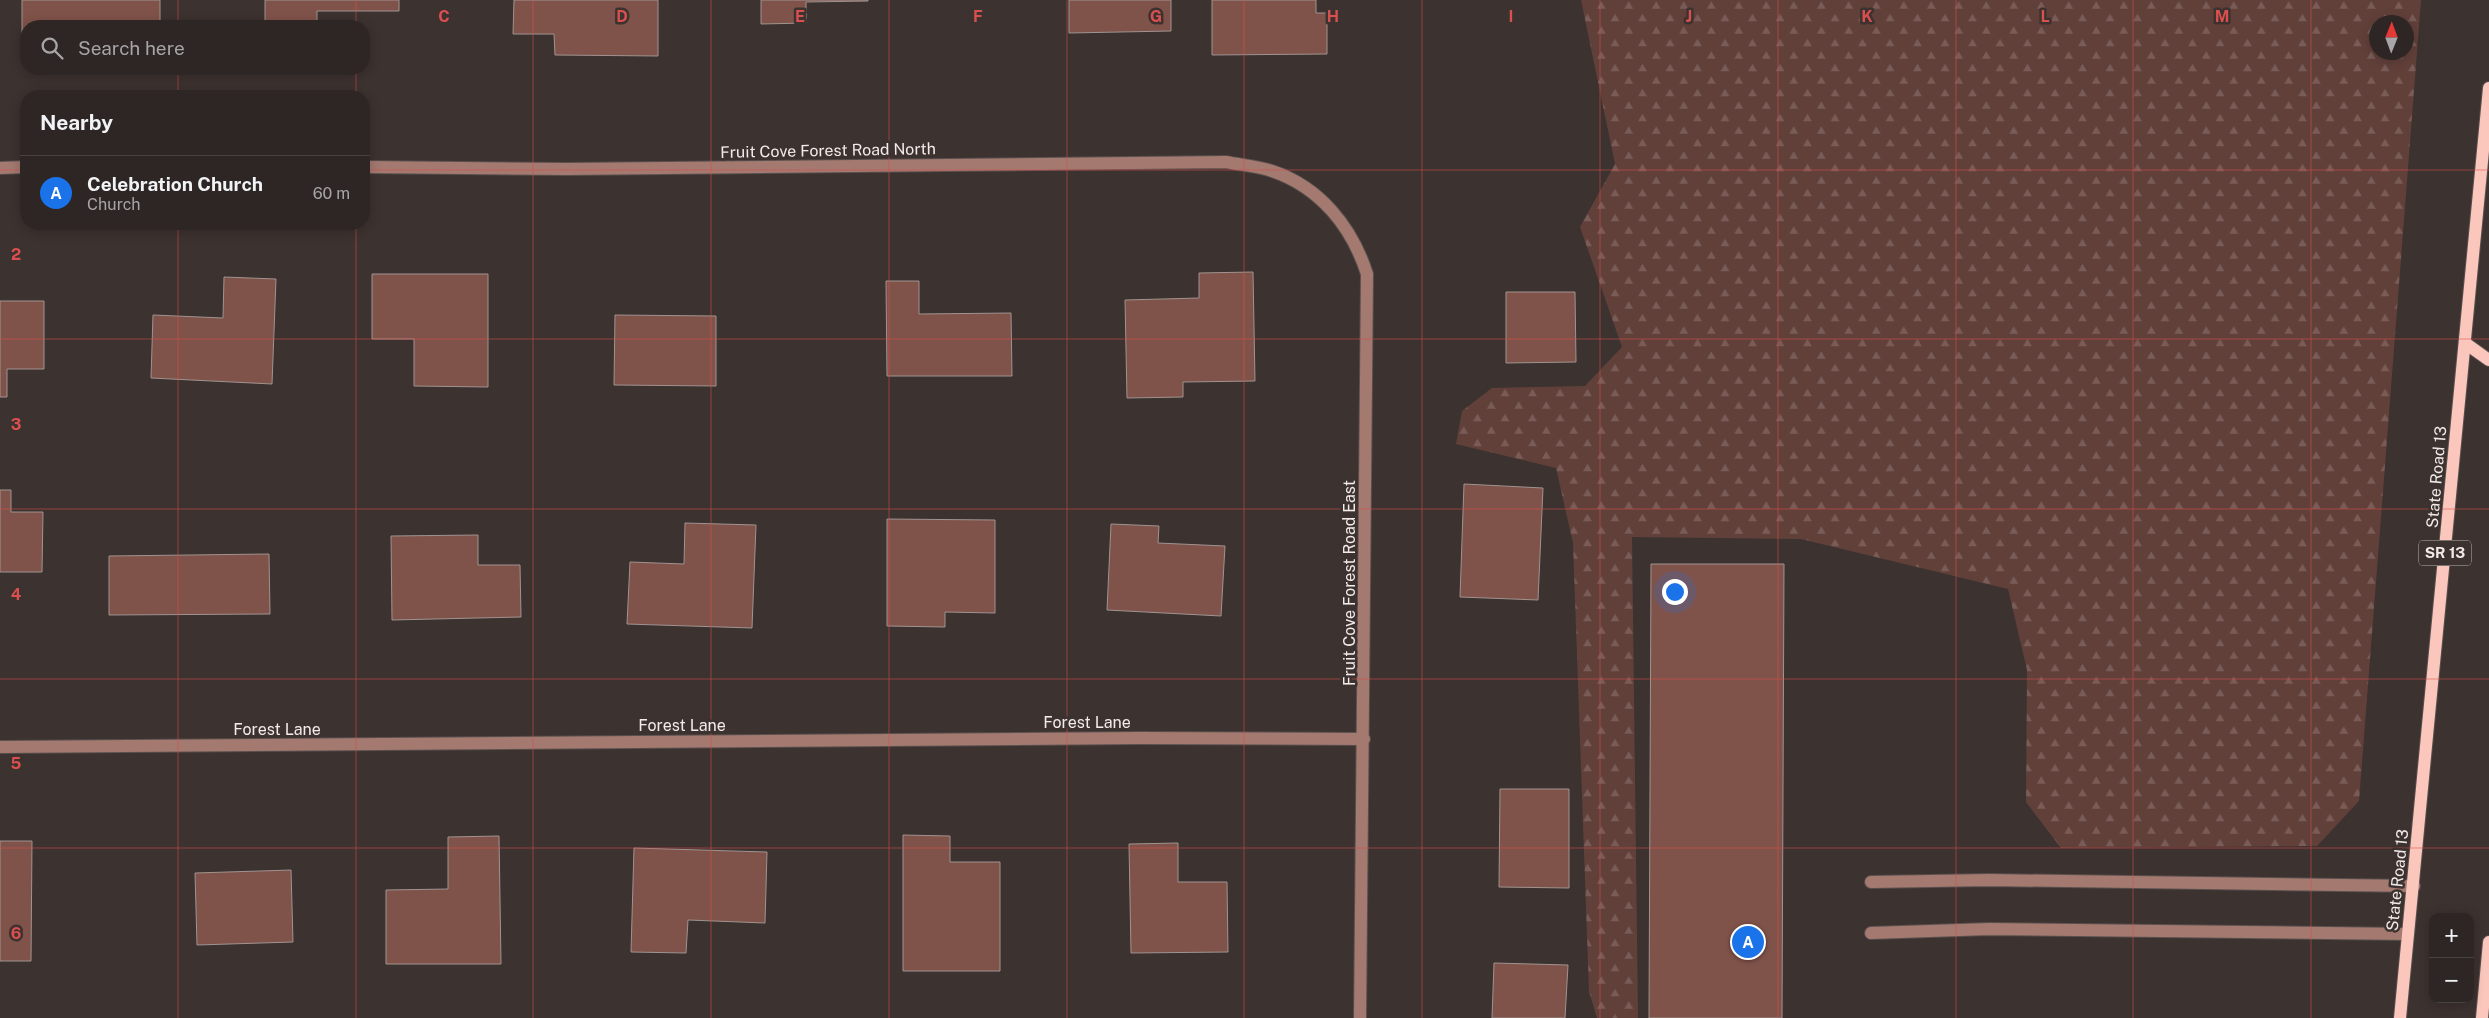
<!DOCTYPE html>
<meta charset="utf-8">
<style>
body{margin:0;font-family:"Public Sans",sans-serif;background:#393231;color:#f1f3f6}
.controls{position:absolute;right:15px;bottom:15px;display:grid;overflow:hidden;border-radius:10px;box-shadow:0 2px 12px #0003}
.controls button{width:45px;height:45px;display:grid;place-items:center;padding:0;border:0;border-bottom:1px solid #484341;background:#2d2624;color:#f1f3f6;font:25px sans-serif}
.compass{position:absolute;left:2369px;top:15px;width:45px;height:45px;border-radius:50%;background:#2d2624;box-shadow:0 2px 12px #0003;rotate:1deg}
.you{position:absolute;left:1674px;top:591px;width:18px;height:18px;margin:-12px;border:4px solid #fff;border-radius:50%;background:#1a73e8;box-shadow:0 0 0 8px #1a73e833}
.badge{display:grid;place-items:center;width:32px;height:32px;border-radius:50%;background:#1a73e8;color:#fff;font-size:16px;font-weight:700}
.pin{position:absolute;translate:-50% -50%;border:2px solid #fff;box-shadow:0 1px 5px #0006}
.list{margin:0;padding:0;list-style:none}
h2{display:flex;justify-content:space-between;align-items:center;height:65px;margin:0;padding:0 20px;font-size:21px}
h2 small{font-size:16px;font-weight:400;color:#a7a5a6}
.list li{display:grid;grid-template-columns:32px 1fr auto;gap:15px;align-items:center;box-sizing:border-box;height:75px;padding:0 20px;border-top:1px solid #484341}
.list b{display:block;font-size:19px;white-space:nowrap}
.list p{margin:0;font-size:16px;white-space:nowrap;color:#a7a5a6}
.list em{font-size:16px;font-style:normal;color:#a7a5a6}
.icon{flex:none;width:28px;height:28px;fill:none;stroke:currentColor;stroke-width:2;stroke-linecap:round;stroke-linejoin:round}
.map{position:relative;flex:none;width:2489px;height:1018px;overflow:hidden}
.search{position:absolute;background:#2d2624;box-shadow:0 2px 12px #0003;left:20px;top:20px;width:350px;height:55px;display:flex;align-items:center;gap:12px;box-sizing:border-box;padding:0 18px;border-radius:20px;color:#a7a5a6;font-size:19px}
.panel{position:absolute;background:#2d2624;box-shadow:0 2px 12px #0003;left:20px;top:90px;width:350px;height:140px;border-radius:20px}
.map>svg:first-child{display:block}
.forest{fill:url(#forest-firs);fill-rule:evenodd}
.building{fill:#80534a;stroke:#a09390}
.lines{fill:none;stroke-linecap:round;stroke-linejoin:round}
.minor-casing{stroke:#59504e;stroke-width:14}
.major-casing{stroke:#59504e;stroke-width:14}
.minor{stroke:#a37970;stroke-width:12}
.major{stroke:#fbc7bc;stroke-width:12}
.grid{fill:none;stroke:#dc4f4f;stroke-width:1;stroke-opacity:0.55}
.labels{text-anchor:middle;stroke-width:5;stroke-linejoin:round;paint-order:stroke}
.shield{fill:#3c3230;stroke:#bbb4b2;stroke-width:1}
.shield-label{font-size:15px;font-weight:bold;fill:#f2ebea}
.street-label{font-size:16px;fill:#f2ebea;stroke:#3c3230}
.grid-label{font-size:16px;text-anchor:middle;font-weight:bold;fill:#dc4f4f;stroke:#3c3230;stroke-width:5;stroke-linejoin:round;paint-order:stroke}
</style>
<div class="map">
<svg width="2489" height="1018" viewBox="0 0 2489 1018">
<defs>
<pattern id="forest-firs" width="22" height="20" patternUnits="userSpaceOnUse" patternTransform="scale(1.25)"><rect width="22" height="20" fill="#62403a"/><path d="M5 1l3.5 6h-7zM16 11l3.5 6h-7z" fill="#795c57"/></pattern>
</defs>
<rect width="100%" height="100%" fill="#3c3230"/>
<path class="forest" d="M1581,0H2421L2359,801L2317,846L2061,848L2026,802L2027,670L2008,589L1801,539L1632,537L1638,1018H1597L1589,991L1573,543L1556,468L1456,444L1462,411L1492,388L1585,386L1622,347L1580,227L1615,164ZM2376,22H2406V52H2376Z"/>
<path class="building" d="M22,0H160V26H26V60H22Z
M265,0H399V11H317V26H265Z
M514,0H658V56L555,55L554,34H513Z
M761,0H868V1L806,2V23L761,24Z
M1069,0H1171V31L1069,33Z
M1212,0H1316V13H1327V54L1212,55Z
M1253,272L1255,381L1183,382V397L1127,398L1125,300L1199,298V273Z
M372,274H488V387L414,386V339H372Z
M224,277L276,279L272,384L151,378L153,315L223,318Z
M886,281H919V314L1011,313L1012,376H887Z
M1506,292H1575L1576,362L1506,363Z
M0,301H44V369H7V397H0Z
M615,315L716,316V386L614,385Z
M1464,484L1543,488L1538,600L1460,597Z
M0,490H11V512H43L42,572H0Z
M887,519L995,520V613L945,612V627L887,626Z
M685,523L756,525L752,628L627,624L630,562L684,564Z
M1111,524L1159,526L1158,543L1225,546L1221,616L1107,610Z
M478,535V565H520L521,617L392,620L391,536Z
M269,554L270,614L109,615V556Z
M1651,564H1784L1782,1018H1649Z
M1500,789H1569V888L1499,887Z
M903,835L950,836V862H1000V971H903Z
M499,836L501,964H386V890L448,889V837Z
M0,841H32L31,961H0Z
M1178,843V882H1227L1228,952L1131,953L1129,844Z
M634,848L767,852L765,923L688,920L686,953L631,952Z
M291,870L293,942L197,945L195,873Z
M1494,963L1568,965L1565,1018H1492Z"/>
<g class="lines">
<defs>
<path id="minor" d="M364,167L566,169L1226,162C1241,165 1258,166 1272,171C1320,187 1352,227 1367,274L1360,1018
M0,168L26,167
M0,747L1139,738L1364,739
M1871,882L1989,880L2414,886
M1871,933L1989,929L2408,934"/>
<path id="major" d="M2465,343L2489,360
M2400,1018L2489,88
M2482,1018L2489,942"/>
</defs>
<use href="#minor" class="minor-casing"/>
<use href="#major" class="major-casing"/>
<use href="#minor" class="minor"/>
<use href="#major" class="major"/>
</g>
<path class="grid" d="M178,0V26M356,0V26M533,0V1018M711,0V1018M889,0V1018M1067,0V1018M1244,0V1018M1422,0V1018M1600,0V1018M1778,0V1018M1956,0V1018M2133,0V1018M2311,0V1018M178,69V96M356,69V96M0,170H26M364,170H2489M178,224V1018M356,224V1018M0,339H2489M0,509H2489M0,679H2489M0,848H2489"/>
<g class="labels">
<rect class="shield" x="2419" y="540.5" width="52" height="25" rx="4"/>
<g class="shield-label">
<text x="2445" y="558">SR 13</text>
</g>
<g class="street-label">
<text transform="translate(828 150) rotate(-1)" y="6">Fruit Cove Forest Road North</text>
<text transform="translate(2436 477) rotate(-85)" y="6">State Road 13</text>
<text transform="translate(1349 583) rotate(-90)" y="6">Fruit Cove Forest Road East</text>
<text x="1087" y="728">Forest Lane</text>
<text x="682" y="731">Forest Lane</text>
<text x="277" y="735">Forest Lane</text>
<text transform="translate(2397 880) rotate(-84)" y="6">State Road 13</text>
</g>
</g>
<g class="grid-label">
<text x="444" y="22">C</text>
<text x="622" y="22">D</text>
<text x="800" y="22">E</text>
<text x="978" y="22">F</text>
<text x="1156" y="22">G</text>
<text x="1333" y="22">H</text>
<text x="1511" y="22">I</text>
<text x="1689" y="22">J</text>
<text x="1867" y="22">K</text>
<text x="2045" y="22">L</text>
<text x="2222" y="22">M</text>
<text x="16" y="260">2</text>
<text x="16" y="430">3</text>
<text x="16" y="600">4</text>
<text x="16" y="769">5</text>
<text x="16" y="939">6</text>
</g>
</svg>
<div class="controls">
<button>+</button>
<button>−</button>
</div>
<svg class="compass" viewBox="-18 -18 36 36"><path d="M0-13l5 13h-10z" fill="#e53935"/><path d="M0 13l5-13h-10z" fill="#a7a5a6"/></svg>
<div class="you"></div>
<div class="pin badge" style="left:1748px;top:942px">A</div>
<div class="search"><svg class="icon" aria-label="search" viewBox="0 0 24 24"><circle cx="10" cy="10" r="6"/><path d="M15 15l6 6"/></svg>Search here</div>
<section class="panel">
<h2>Nearby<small></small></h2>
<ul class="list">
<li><span class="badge">A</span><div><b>Celebration Church</b><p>Church</p></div><em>60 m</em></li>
</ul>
</section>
</div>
